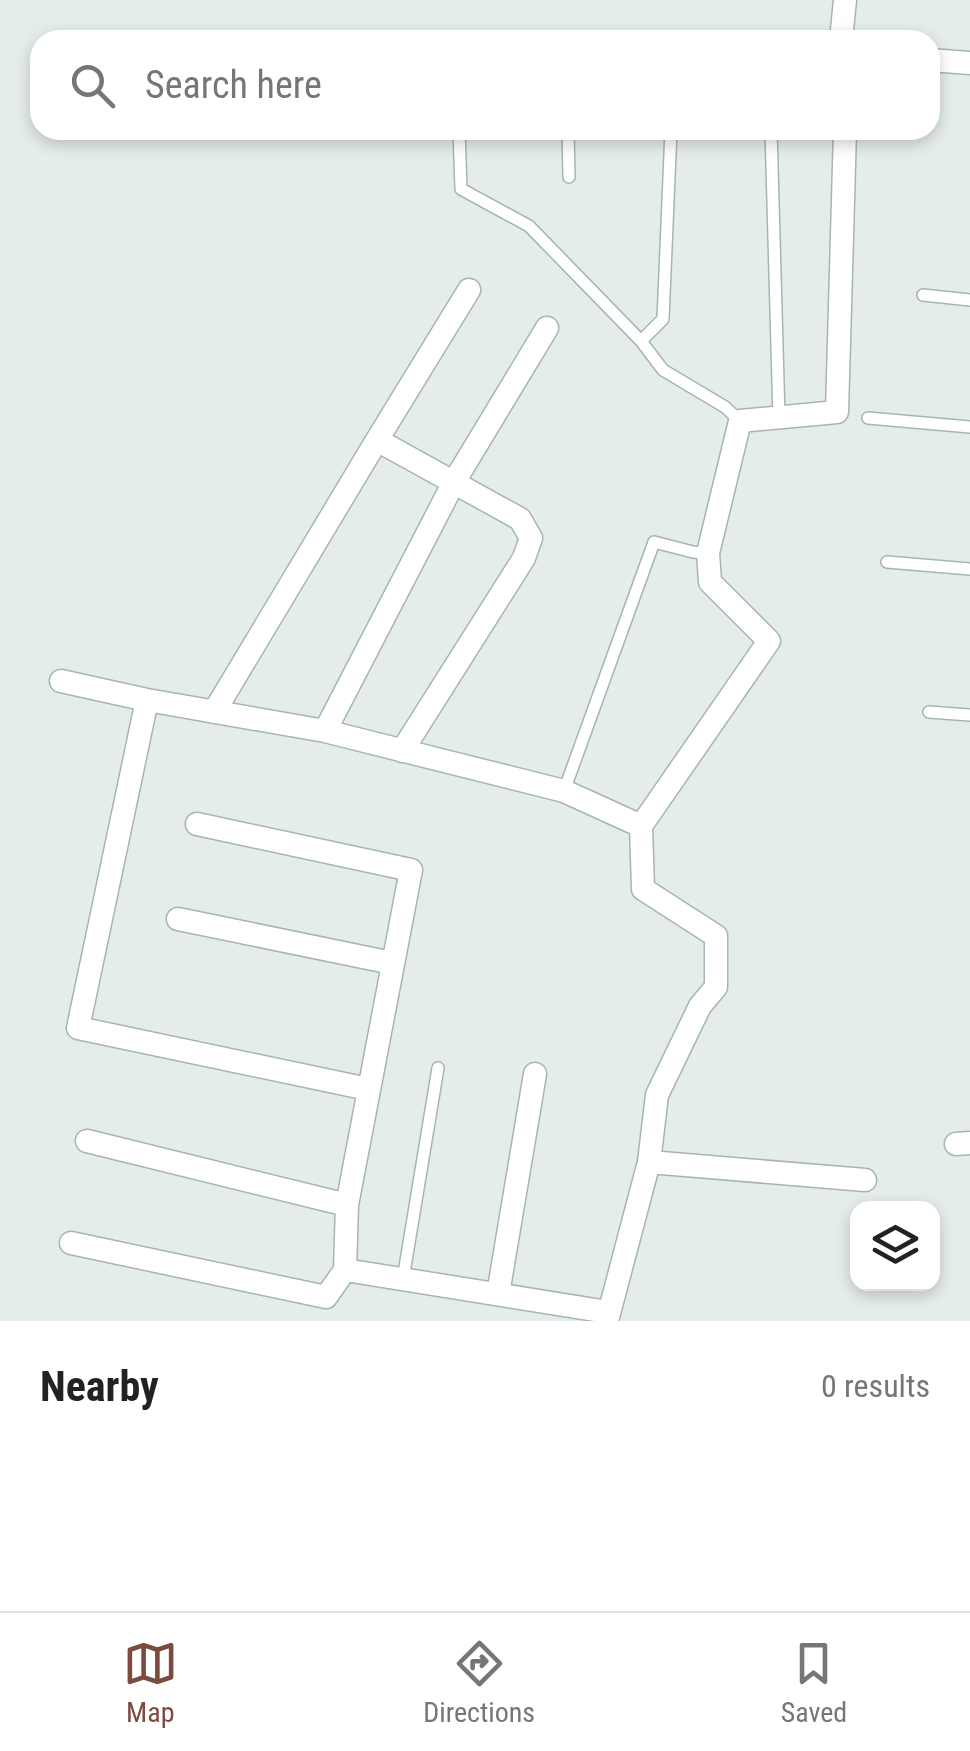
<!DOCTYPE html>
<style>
body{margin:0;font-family:"Roboto Condensed",sans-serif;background:#f6f6f6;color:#222}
.controls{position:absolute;right:30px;bottom:30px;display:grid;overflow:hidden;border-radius:20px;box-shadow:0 5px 15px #0003}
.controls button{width:90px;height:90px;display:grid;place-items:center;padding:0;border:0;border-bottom:2px solid #e0e0e0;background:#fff;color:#222;font:50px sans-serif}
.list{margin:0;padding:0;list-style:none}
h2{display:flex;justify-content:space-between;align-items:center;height:130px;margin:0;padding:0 40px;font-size:42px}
h2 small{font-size:32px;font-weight:400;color:#767676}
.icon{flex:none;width:55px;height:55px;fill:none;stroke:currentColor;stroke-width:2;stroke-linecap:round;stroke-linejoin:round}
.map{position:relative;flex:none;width:970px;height:1321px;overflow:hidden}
.search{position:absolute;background:#fff;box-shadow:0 5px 15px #0003;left:30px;right:30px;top:30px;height:110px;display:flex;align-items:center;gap:25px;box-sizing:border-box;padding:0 35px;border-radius:30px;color:#767676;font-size:38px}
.sheet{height:290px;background:#fff}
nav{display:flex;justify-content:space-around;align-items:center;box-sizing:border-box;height:140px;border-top:2px solid #e0e0e0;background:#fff;font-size:28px;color:#767676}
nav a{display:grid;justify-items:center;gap:5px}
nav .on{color:#7d4a3f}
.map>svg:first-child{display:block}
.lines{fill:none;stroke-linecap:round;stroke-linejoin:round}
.service-casing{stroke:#a7b5b0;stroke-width:14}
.minor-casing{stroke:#a7b5b0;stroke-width:25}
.service{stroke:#fff;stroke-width:11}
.minor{stroke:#fff;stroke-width:22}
</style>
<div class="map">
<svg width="970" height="1321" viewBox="0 0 970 1321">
<rect width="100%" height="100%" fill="#e5ede9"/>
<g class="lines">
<defs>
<path id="service" d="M459,130L461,189L529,226L641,341
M568,130L569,177
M671,130L663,319L641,341L663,370L725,407L740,421
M771,130L779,418
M923,295L970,300
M868,418L970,427
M887,562L970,569
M929,712L970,715
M564,791L654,542L693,552L708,553
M403,1279L438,1068"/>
<path id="minor" d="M841,40L845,0
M930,60L970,63
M377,440L469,290
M61,681L147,700L325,731L564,791L641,826
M147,700L78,1028L368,1089
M214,712L377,440L520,519L531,538L524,558L402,751
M325,731L454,482L547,328
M197,824L411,870L347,1205L345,1270L608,1312
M178,919L392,963
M87,1141L347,1205
M956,1144L970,1143
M649,1162L865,1180
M71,1243L326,1297L345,1270
M498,1294L535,1074
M607,1321L649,1162L657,1095L700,1006L716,987V936L643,889L641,826L769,641L710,582L708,553L740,421L837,412L845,130"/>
</defs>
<use href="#service" class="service-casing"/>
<use href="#minor" class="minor-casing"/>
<use href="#service" class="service"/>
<use href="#minor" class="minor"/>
</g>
</svg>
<div class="controls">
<button><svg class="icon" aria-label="layers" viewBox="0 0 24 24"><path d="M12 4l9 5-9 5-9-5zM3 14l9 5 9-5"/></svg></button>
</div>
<div class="search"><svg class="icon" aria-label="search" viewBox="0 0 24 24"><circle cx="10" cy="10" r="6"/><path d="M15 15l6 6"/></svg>Search here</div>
</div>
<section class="sheet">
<h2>Nearby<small>0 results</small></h2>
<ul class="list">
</ul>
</section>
<nav>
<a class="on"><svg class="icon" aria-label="map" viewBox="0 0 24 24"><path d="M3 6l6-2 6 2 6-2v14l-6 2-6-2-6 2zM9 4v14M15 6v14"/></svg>Map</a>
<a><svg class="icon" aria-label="directions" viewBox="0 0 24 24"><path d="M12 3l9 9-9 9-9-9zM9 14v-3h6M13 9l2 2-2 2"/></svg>Directions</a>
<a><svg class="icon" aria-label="saved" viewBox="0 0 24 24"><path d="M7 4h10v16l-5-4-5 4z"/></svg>Saved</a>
</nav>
